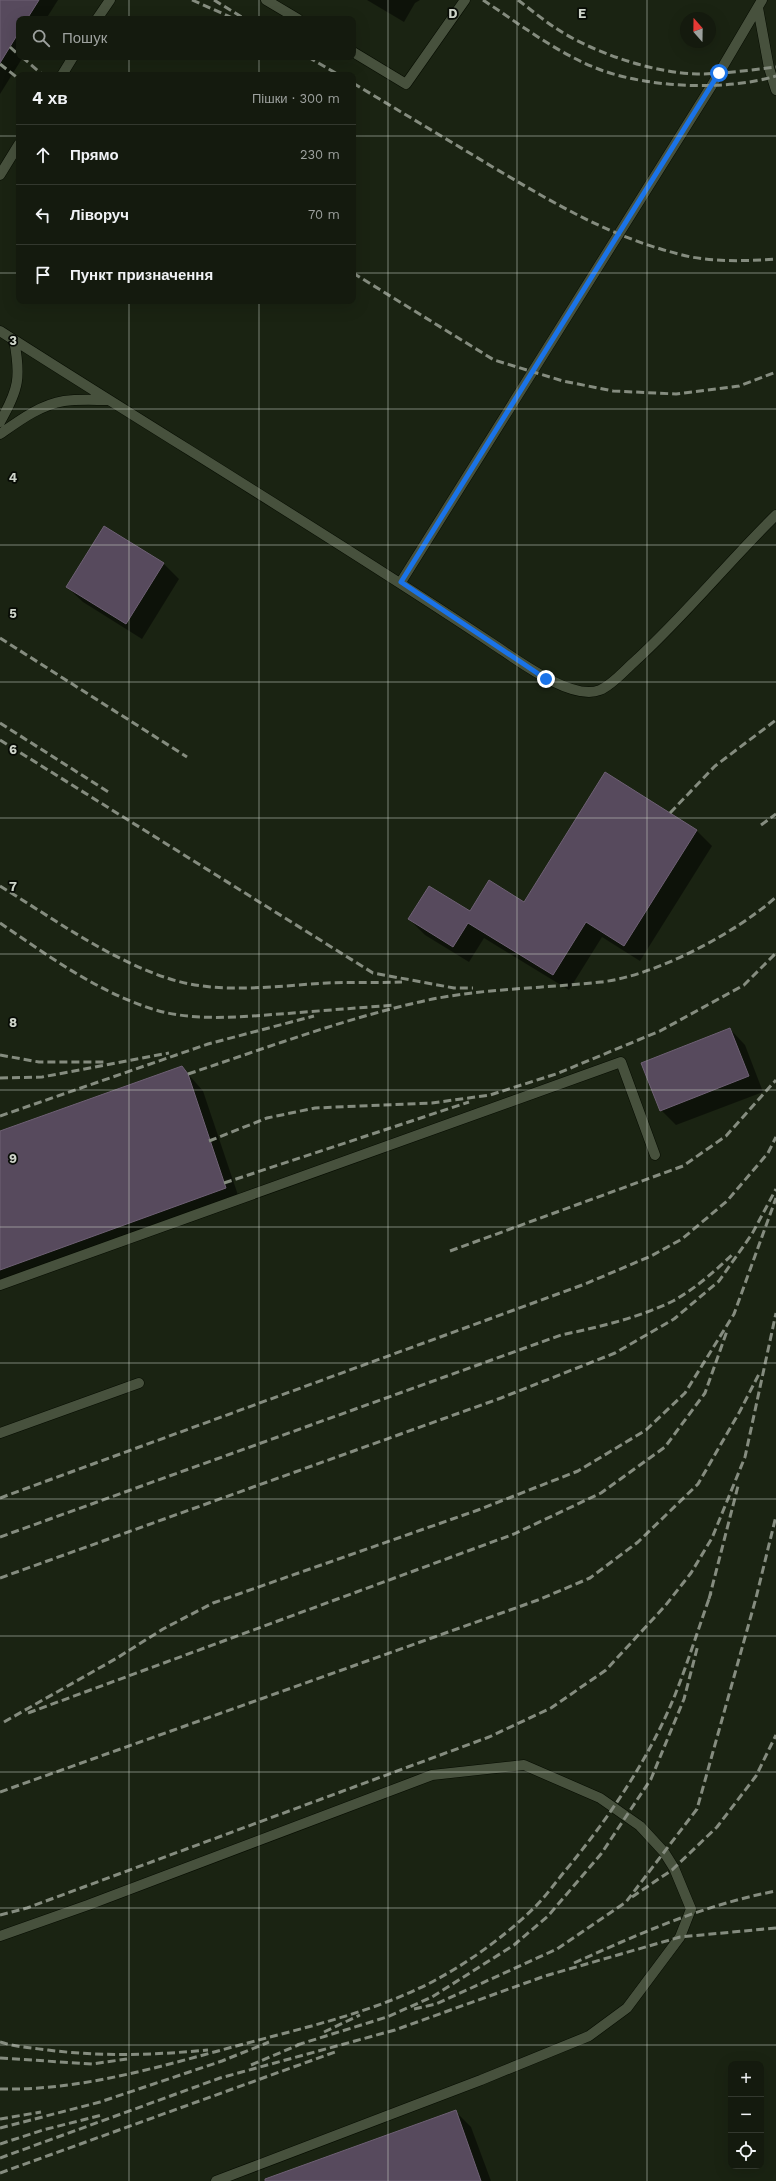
<!DOCTYPE html>
<html lang="uk">
<meta charset="utf-8">
<style>
body{margin:0;font-family:"Work Sans",sans-serif;background:#1d2317;color:#f1f3f6}
.controls{position:absolute;right:12px;bottom:12px;display:grid;overflow:hidden;border-radius:8px;box-shadow:0 4px 16px #0002}
.controls button{width:36px;height:36px;display:grid;place-items:center;padding:0;border:0;border-bottom:1px solid #33382e;background:#141a0e;color:#f1f3f6;font:20px sans-serif}
.compass{position:absolute;left:680px;top:12px;width:36px;height:36px;border-radius:50%;background:#141a0e;box-shadow:0 4px 16px #0002;rotate:340deg}
.stop{position:absolute;width:12px;height:12px;margin:-9px;border:3px solid #1a73e8;border-radius:50%;background:#fff}
.stop.end{background:#1a73e8;border-color:#fff;box-shadow:0 1px 4px #0008}
.list{margin:0;padding:0;list-style:none}
h2{display:flex;justify-content:space-between;align-items:center;height:52px;margin:0;padding:0 16px;font-size:17px}
h2 small{font-size:13px;font-weight:400;color:#9da19e}
.list li{display:grid;grid-template-columns:26px 1fr auto;gap:12px;align-items:center;box-sizing:border-box;height:60px;padding:0 16px;border-top:1px solid #33382e}
.list b{display:block;font-size:15px;white-space:nowrap}
.list em{font-size:13px;font-style:normal;color:#9da19e}
.icon{flex:none;width:22px;height:22px;fill:none;stroke:currentColor;stroke-width:2;stroke-linecap:round;stroke-linejoin:round}
.map{position:relative;flex:none;width:776px;height:2181px;overflow:hidden}
.search{position:absolute;background:#141a0e;box-shadow:0 4px 16px #0002;left:16px;top:16px;width:340px;height:44px;display:flex;align-items:center;gap:10px;box-sizing:border-box;padding:0 14px;border-radius:8px;color:#9da19e;font-size:15px}
.panel{position:absolute;background:#141a0e;box-shadow:0 4px 16px #0002;left:16px;top:72px;width:340px;height:232px;border-radius:8px}
.map>svg:first-child{display:block}
.shadow{fill:#0007}
.building{fill:#574a5d;stroke:#6e6074}
.lines{fill:none;stroke-linecap:round;stroke-linejoin:round}
.service-casing{stroke:#060c01;stroke-width:11}
.service{stroke:#47513d;stroke-width:10}
.rail{stroke:#858c7f;stroke-width:3;stroke-dasharray:8 4;stroke-linecap:butt}
.route{stroke:#1a73e8;stroke-width:5}
.grid{fill:none;stroke:#ced4c9;stroke-width:1;stroke-opacity:0.55}
.grid-label{font-size:13px;text-anchor:middle;font-weight:bold;fill:#ced4c9;stroke:#070b05;stroke-width:3.5;stroke-linejoin:round;paint-order:stroke}
</style>
<div class="map">
<svg width="776" height="2181" viewBox="0 0 776 2181">
<rect width="100%" height="100%" fill="#1a2312"/>
<path class="shadow" d="M0,0H58L46,19H19V57H23L0,94Z
M367,0H420L415,3L404,22Z
M105,527L164,564L179,579L142,639L83,602L67,587Z
M696,830L712,846L640,961L602,937L569,990L484,938L469,962L425,935L409,919L470,913L524,903Z
M730,1029L745,1045L763,1092L676,1125L661,1110Z
M182,1067L203,1091L241,1204L0,1290V1132Z
M455,2111L471,2127L491,2181H263Z"/>
<path class="building" d="M0,0H39L27,19H19V32L0,63Z
M104,526L164,563L126,624L66,587Z
M605,772L697,830L624,946L586,922L553,975L468,923L453,947L408,919L429,886L470,911L489,880L524,902Z
M730,1028L749,1076L660,1111L641,1063Z
M182,1066L188,1074L226,1188L0,1270V1131Z
M456,2110L481,2181H265V2179Z"/>
<g class="lines">
<defs>
<path id="service" d="M266,0L298,19
M758,8L769,68L776,90
M97,19L110,0
M353,52L406,84L465,0
M62,75L73,57
M0,175L19,144
M0,331C164,436 331,536 493,644C516,659 572,702 600,690C612,685 623,672 633,663C684,617 727,563 776,515
M0,422C19,389 21,377 14,340
M0,434C20,420 40,405 64,401C78,399 94,400 108,400
M401,582L712,85L762,0
M0,1285L621,1062L655,1155
M0,1433L139,1383
M0,1936L88,1905L432,1775L524,1765L600,1798L640,1826L664,1852L674,1868L691,1909L680,1937L627,2008L589,2036L481,2080L216,2181"/>
</defs>
<use href="#service" class="service-casing"/>
<use href="#service" class="service"/>
<path class="rail" d="M192,0L235,19
M214,0L245,19
M483,0C521,25 558,54 601,70C651,88 726,91 776,76
M518,0C530,9 542,19 554,27C591,52 653,73 697,74C724,74 750,70 776,67
M10,47L19,55
M22,57L43,75
M308,57L339,75
M0,64L19,79
M353,83C399,111 445,138 491,166C557,205 615,240 691,257C719,262 748,261 776,259
M353,273L494,360L563,381L613,391L676,394L739,386L776,372
M0,638L187,757
M0,723L110,793
M0,740L373,973L454,988H473
M670,813L715,766L776,720
M761,825L776,814
M0,886C54,919 107,958 167,978C217,995 275,986 327,983C352,982 377,983 402,982
M0,923C50,957 100,994 159,1011C197,1021 240,1017 280,1014C318,1011 356,1008 395,1005
M0,1055L39,1062H106
M188,1074C263,1049 338,1021 415,1003C476,988 539,989 601,982C655,976 736,933 776,897
M0,1078L42,1077L169,1053
M0,1116L208,1044L314,1016
M209,1141L267,1118L315,1108L432,1103L490,1095L556,1074L660,1031L744,985L776,953
M224,1183L469,1102
M450,1251L683,1166L726,1136L776,1080
M0,1498L585,1284L651,1256L682,1239L727,1201L768,1153L776,1137
M0,1537L561,1335C599,1327 638,1318 673,1301C695,1289 715,1271 733,1254
M0,1578L501,1398L615,1353L674,1319L719,1281L752,1234L776,1189
M709,1599L738,1486
M28,1713L514,1534L601,1493L665,1447L705,1393L727,1331
M4,1722L117,1658L163,1629L213,1603L478,1510L578,1471L646,1430L685,1393L734,1314L776,1198
M0,1792L538,1600L590,1578L638,1542L698,1484L740,1411L760,1372
M632,1897L672,1870L717,1827L756,1776L776,1735
M0,1915L27,1908L489,1737L551,1708L606,1670L665,1606L691,1573L712,1538L745,1457L776,1313
M574,1963C641,1933 703,1905 776,1891
M414,2009L436,2004L557,1949L626,1902L697,1809L756,1598L776,1516
M324,2032L360,2015
M0,2042C16,2047 32,2048 48,2050C102,2057 154,2055 208,2050
M297,2045L387,2017L432,1997L514,1945L548,1916L601,1854L651,1779L684,1699L698,1645
M0,2058L92,2064L127,2059
M251,2065L303,2043
M0,2089C81,2091 162,2066 240,2045C303,2028 370,2013 428,1984C467,1964 504,1937 535,1907C546,1896 555,1883 565,1871C609,1818 649,1759 675,1695C688,1662 699,1627 711,1593
M0,2119L41,2112
M0,2128L100,2102L222,2061L269,2042
M0,2144L43,2130L102,2115
M0,2158L220,2078L395,2030L545,1976L680,1937L776,1928
M0,2173L335,2052"/>
</g>
<g class="lines">
<path class="route" d="M546,679L401,582L719,73"/>
</g>
<path class="grid" d="M129,0V19M259,0V19M388,0V2181M517,0V2181M647,0V2181M129,57V75M259,57V75M0,136H19M353,136H776M0,273H19M353,273H776M129,301V2181M259,301V2181M0,409H776M0,545H776M0,682H776M0,818H776M0,954H776M0,1090H776M0,1227H776M0,1363H776M0,1499H776M0,1636H776M0,1772H776M0,1908H776M0,2045H776"/>
<g class="grid-label">
<text x="453" y="18">D</text>
<text x="582" y="18">E</text>
<text x="13" y="345">3</text>
<text x="13" y="482">4</text>
<text x="13" y="618">5</text>
<text x="13" y="754">6</text>
<text x="13" y="891">7</text>
<text x="13" y="1027">8</text>
<text x="13" y="1163">9</text>
</g>
</svg>
<div class="controls">
<button>+</button>
<button>−</button>
<button><svg class="icon" aria-label="locate" viewBox="0 0 24 24"><circle cx="12" cy="12" r="6"/><path d="M12 2v4M12 18v4M2 12h4M18 12h4"/></svg></button>
</div>
<svg class="compass" viewBox="-18 -18 36 36"><path d="M0-13l5 13h-10z" fill="#e53935"/><path d="M0 13l5-13h-10z" fill="#9da19e"/></svg>
<div class="stop" style="left:719px;top:73px"></div>
<div class="stop end" style="left:546px;top:679px"></div>
<div class="search"><svg class="icon" aria-label="search" viewBox="0 0 24 24"><circle cx="10" cy="10" r="6"/><path d="M15 15l6 6"/></svg>Пошук</div>
<section class="panel">
<h2>4 хв<small>Пішки · 300 m</small></h2>
<ul class="list">
<li><svg class="icon" aria-label="ahead" viewBox="0 0 24 24"><path d="M12 20V5M6 11l6-6 6 6"/></svg><div><b>Прямо</b></div><em>230 m</em></li>
<li><svg class="icon" aria-label="left" viewBox="0 0 24 24"><path d="M17 20v-9H6M10 6l-5 5 5 5"/></svg><div><b>Ліворуч</b></div><em>70 m</em></li>
<li><svg class="icon" aria-label="arrive" viewBox="0 0 24 24"><path d="M6 21V4h12l-3 4 3 4H6"/></svg><div><b>Пункт призначення</b></div></li>
</ul>
</section>
</div>
